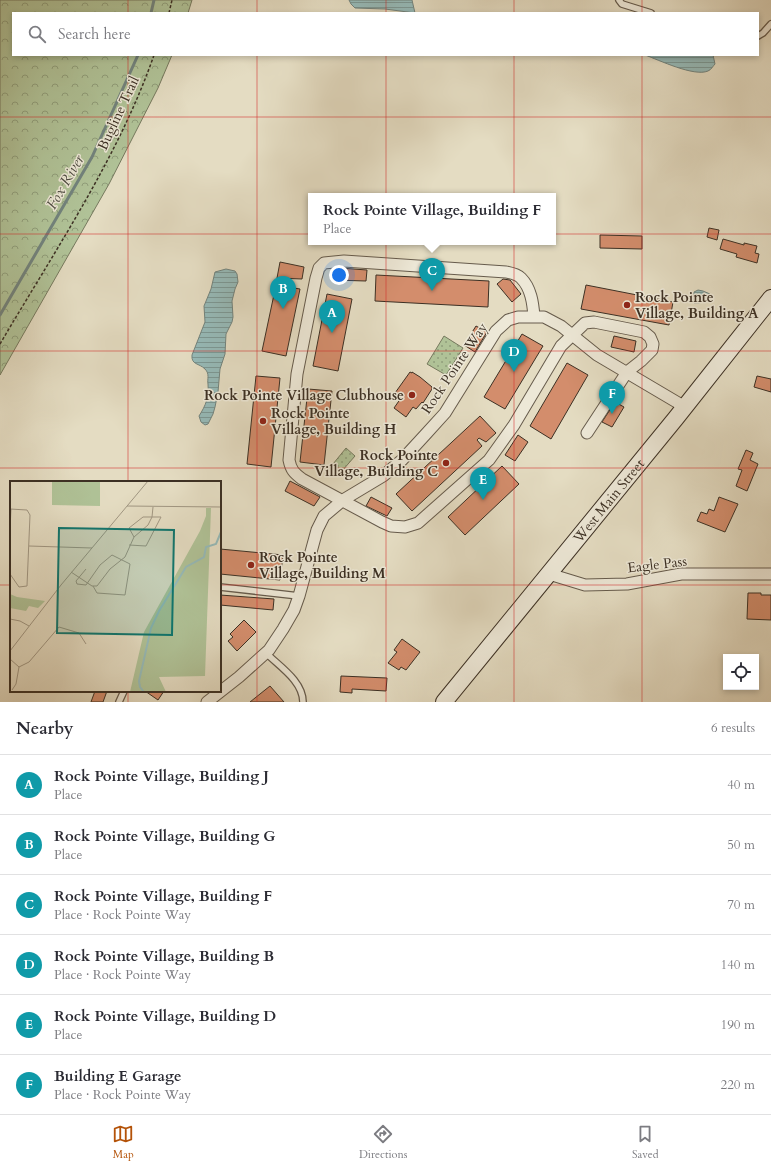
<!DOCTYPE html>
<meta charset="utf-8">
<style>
body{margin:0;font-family:Cardo,serif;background:#f7f7f7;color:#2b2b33}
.controls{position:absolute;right:12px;bottom:12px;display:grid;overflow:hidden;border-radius:0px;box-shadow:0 2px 6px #0003}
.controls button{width:36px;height:36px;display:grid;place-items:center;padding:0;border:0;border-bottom:1px solid #e1e1e2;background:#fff;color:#2b2b33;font:20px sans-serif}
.you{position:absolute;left:339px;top:275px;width:14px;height:14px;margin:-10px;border:3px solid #fff;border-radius:50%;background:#1a73e8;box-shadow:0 0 0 6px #1a73e833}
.badge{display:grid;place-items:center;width:26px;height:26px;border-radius:50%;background:#b45309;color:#fff;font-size:13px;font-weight:700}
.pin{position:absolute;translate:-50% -33px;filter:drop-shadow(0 1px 2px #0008)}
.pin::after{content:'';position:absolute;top:21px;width:14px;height:12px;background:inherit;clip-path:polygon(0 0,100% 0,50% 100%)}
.popup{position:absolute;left:308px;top:193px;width:248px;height:52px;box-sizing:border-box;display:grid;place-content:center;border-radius:0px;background:#fff;filter:drop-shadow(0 1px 3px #0005);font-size:13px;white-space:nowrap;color:#7c7c81}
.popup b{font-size:15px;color:#2b2b33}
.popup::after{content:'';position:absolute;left:50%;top:100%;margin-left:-8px;border:8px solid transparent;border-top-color:#fff}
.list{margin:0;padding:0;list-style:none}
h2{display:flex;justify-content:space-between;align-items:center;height:52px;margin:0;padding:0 16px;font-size:17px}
h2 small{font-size:13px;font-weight:400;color:#7c7c81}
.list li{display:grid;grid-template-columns:26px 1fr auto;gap:12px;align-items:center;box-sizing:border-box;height:60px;padding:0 16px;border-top:1px solid #e1e1e2}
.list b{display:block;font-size:15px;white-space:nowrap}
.list p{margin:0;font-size:13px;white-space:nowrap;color:#7c7c81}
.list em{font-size:13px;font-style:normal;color:#7c7c81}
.icon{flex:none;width:22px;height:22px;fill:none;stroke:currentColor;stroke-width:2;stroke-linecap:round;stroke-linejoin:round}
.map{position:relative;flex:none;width:771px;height:702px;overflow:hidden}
.search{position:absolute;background:#fff;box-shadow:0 2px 6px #0003;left:12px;right:12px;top:12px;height:44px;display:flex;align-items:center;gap:10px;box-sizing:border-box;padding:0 14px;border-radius:0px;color:#7c7c81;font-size:15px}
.sheet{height:412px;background:#fff}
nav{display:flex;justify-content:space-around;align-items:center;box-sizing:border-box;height:56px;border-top:1px solid #e1e1e2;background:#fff;font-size:11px;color:#7c7c81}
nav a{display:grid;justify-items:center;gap:2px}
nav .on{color:#b45309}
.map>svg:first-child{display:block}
.grass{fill:url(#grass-dots);stroke:#76795e}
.forest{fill:url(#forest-crowns);stroke:#76795e}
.water{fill:url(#water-rules);stroke:#72837d}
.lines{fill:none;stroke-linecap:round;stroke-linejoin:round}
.stream{stroke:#72837d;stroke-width:3}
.building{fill:#d38d6c;stroke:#3c3024}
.service-casing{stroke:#665b4c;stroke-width:8}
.minor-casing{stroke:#665b4c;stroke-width:13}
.secondary-casing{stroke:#3c3024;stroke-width:18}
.path{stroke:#3c3024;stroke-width:1.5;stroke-dasharray:3 2;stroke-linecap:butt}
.service{stroke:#ede8d7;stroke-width:5.5}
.minor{stroke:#ede8d7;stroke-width:11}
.secondary{stroke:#ede8d7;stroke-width:16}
.grid{fill:none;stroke:#d62828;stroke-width:1;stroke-opacity:0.55}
.poi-dot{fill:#8f2418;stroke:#ede8d7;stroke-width:1.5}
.labels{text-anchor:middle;stroke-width:3;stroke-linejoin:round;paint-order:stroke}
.street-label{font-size:14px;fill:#3c3024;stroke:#ede8d7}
.poi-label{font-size:14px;font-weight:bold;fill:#3c3024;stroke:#ede8d7;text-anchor:start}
.water-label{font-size:15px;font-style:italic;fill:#4e4c42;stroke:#ede8d7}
.inset-river{fill:none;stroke:#96bab8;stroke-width:2}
.inset-road{fill:none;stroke:#a19783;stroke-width:1}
.view{fill:#0f766e;fill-opacity:0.15;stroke:#0f766e;stroke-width:2}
.inset-edge{fill:none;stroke:#3c3024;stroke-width:2}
</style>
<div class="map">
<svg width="771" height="702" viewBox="0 0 771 702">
<defs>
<pattern id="grass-dots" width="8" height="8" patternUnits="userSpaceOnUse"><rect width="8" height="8" fill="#b0c297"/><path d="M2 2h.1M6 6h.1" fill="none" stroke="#909e7b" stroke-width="1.8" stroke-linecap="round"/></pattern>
<pattern id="forest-crowns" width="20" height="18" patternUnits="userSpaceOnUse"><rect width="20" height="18" fill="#b0c297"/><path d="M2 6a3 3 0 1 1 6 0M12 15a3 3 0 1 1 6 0" fill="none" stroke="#909e7b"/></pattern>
<pattern id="water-rules" width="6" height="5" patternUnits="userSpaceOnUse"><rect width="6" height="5" fill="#96bab8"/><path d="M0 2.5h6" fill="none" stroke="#7c9895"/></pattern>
</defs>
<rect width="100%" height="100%" fill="#e4dcc2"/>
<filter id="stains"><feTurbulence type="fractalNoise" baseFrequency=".005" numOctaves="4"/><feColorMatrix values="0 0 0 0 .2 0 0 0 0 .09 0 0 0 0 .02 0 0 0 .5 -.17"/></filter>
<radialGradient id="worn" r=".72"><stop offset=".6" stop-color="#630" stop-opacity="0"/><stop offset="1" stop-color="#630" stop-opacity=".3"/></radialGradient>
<path class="grass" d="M444,336L463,348L446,375L427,364Z
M346,448L355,456L342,471L333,464Z"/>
<path class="forest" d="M0,0H192L188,13H13V55H172L158,88L109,184L0,375Z"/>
<path class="water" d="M349,0H412L415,13L385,9L355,8L351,4Z
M645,55H713L715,64C713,66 711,70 708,71C694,77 659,60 645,55Z
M226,269L235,271L237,274L238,282L235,289L232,301L233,317L232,322L226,334L225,354L220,369L218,392L215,407L213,414L208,424L205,425L201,422L199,416C206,405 209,397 208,384C207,379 210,374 205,369C199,363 191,365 192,355L205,322L204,306L211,289L215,272Z
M698,290L703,291L710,294L709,299L699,303H694L693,299L694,292Z"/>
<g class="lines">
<path class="stream" d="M151,13L154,0
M0,315L92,157L138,55"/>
</g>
<path class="building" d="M709,228L719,230L717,240L707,237Z
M600,235L642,236V249L600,248Z
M723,239L744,245V243L757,246L755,253L759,254L757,263L736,257L737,254L720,249Z
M280,262L304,267L302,279L277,278Z
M340,268L367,270L366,281L332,280V269Z
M376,275L489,281L488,307L375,301Z
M503,279L510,280L521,294L512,302L497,284Z
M276,285L300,289L286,356L262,351Z
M586,285L673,302L669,325L581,309Z
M327,294L352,299L338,371L313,366Z
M476,326L487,332L475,352L464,345Z
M522,334L543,346L505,409L484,397Z
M614,336L636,341L634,352L611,347Z
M567,363L588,375L551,439L530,426Z
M410,372L412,373V372L420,377L432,387V389L423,403L422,402L416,409L413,407L406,417L394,408L401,398L395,393Z
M256,376L280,378L271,467L247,464Z
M757,376L771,379V392L754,387Z
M308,389L332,391L324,465L300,462Z
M615,402L624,407L612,427L602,422Z
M480,416L496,433L486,442L479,438L477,440L482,446L412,511L396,494Z
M518,435L528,442L515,461L505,455Z
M746,450L753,453L750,460L758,464L747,491L736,486L742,470L738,469Z
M502,466L519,484L465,535L448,517Z
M290,481L320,497L314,506L285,491Z
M371,497L392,508L387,516L366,506Z
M719,497L738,504L725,532L697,521L701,512L707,514L709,509L714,511Z
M220,549L283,555L280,580L220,574Z
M748,593H761V595H771V620L747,619Z
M220,595L274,599L273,610L220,605Z
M244,620L256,632L237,651L228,641L233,637L230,634Z
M402,639L420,652L406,670L401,667L399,670L388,663L397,652L394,650Z
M341,676L387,678L386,691L352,689V693L340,692Z
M270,686L284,702H250Z
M95,691H107L103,702H91Z
M145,691H164L158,700Z"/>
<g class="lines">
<defs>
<path id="service" d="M619,0L622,4L651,13
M758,36L763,33L771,24
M220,587L299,596
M266,653C279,666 303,681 303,702
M119,702L124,691"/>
<path id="minor" d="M534,317C533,303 531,288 521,278C517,274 511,273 506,272L344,261L324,263L319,268L316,278L297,374L289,460C291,470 294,473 302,479L382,522L391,526L405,527L418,523L489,460L514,425L561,346L585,323L594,322L644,332L650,337L653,344L652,350L641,361L627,372L587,433
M549,574L585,585L627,584L681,574H771
M207,702L239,677L269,650L283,629L294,610L299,596L317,530L324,516L343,500L383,476L402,460L425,435L445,413L496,331L508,320L518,317H544L561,326L597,355L685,407"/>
<g id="secondary">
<path id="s1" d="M444,702L676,418L771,298"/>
</g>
</defs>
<use href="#service" class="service-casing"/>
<use href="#minor" class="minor-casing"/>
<use href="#secondary" class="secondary-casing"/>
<path class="path" d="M169,13L172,0
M0,344C54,252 119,156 154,55"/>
<use href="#service" class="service"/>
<use href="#minor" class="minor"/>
<use href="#secondary" class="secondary"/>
</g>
<path class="grid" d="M128,0V13M257,0V13M386,0V13M514,0V13M642,0V13M128,55V482M257,55V702M386,55V702M514,55V702M642,55V702M0,117H771M0,234H771M0,351H771M0,468H771M0,585H11M220,585H771M128,691V702"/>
<g class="poi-dot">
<circle cx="627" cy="305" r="4"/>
<circle cx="412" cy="395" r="4"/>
<circle cx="263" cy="421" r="4"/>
<circle cx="446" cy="463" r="4"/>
<circle cx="251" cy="565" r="4"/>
</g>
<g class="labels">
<g class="street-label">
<text transform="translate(118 113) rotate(-65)" y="5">Bugline Trail</text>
<text transform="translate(454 368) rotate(-56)" y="5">Rock Pointe Way</text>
<text dy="5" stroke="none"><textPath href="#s1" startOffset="260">West Main Street</textPath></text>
<text transform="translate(657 564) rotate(-7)" y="5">Eagle Pass</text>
</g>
<g class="poi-label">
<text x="635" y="302">Rock Pointe<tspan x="635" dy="16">Village, Building A</tspan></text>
<text x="404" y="400" text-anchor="end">Rock Pointe Village Clubhouse</text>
<text x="271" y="418">Rock Pointe<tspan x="271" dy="16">Village, Building H</tspan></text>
<text x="438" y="460" text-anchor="end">Rock Pointe<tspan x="438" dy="16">Village, Building C</tspan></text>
<text x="259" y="562">Rock Pointe<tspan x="259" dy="16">Village, Building M</tspan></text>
</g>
<g class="water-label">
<text transform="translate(65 182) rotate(-60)" y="5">Fox River</text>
</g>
</g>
<g transform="translate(10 481)">
<rect width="211" height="211" fill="#e4dcc2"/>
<path d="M42,0H90V25L42,24ZM196,27H201L195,195L149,196L156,211H120L134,151L190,50L196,35ZM0,113L7,116L35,120L28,127L19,125L16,130L0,127Z" fill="#b0c297"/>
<path class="inset-river" d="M134,211L130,206L129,200L141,147L149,130L176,86L194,76L196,66L206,63L211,51"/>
<path class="inset-road" d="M117,25L211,26M0,28L17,29L20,34L17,105L9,106L0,93M0,48L1,28M119,64L136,65L151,36H133L119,47L124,56M19,65L82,67M76,88L66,100L67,103L76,104L90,84L102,74L120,83L115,114L87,112L83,105M61,91L82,105H87L100,88L115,76L124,56L138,44L142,36L143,26M0,138L10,140L19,145M0,170L51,104L138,0M0,178L9,186L6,203L2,209M9,186L19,181L49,146L69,152L76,163"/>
<path class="view" d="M49,47L164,49L162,154L47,152Z"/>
<rect width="211" height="211" class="inset-edge"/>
</g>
<rect width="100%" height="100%" filter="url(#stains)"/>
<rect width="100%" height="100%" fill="url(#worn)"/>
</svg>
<div class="controls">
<button><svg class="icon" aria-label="locate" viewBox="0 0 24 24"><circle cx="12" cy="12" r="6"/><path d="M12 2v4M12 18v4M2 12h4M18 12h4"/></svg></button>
</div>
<div class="you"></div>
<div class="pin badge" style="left:332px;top:333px;background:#0f9aa8">A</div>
<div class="pin badge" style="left:283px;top:309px;background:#0f9aa8">B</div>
<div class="pin badge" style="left:432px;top:291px;background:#0f9aa8">C</div>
<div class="popup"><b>Rock Pointe Village, Building F</b>Place</div>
<div class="pin badge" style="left:514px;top:372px;background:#0f9aa8">D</div>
<div class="pin badge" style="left:483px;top:500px;background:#0f9aa8">E</div>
<div class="pin badge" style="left:612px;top:414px;background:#0f9aa8">F</div>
<div class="search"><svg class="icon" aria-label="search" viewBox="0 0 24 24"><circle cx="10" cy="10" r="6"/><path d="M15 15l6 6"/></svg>Search here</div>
</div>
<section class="sheet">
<h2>Nearby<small>6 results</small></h2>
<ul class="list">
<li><span class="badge" style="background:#0f9aa8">A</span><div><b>Rock Pointe Village, Building J</b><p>Place</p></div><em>40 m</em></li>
<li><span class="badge" style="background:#0f9aa8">B</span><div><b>Rock Pointe Village, Building G</b><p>Place</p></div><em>50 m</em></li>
<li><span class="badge" style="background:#0f9aa8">C</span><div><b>Rock Pointe Village, Building F</b><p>Place · Rock Pointe Way</p></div><em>70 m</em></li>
<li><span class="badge" style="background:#0f9aa8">D</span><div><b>Rock Pointe Village, Building B</b><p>Place · Rock Pointe Way</p></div><em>140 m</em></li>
<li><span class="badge" style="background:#0f9aa8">E</span><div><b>Rock Pointe Village, Building D</b><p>Place</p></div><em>190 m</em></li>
<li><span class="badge" style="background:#0f9aa8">F</span><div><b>Building E Garage</b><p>Place · Rock Pointe Way</p></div><em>220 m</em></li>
</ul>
</section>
<nav>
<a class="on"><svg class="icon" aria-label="map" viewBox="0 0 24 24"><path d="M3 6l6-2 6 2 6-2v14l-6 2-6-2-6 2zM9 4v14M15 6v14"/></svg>Map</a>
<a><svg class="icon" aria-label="directions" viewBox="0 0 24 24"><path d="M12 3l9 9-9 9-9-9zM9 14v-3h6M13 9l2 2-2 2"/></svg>Directions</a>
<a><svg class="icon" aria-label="saved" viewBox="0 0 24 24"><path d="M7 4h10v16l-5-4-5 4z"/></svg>Saved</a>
</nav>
